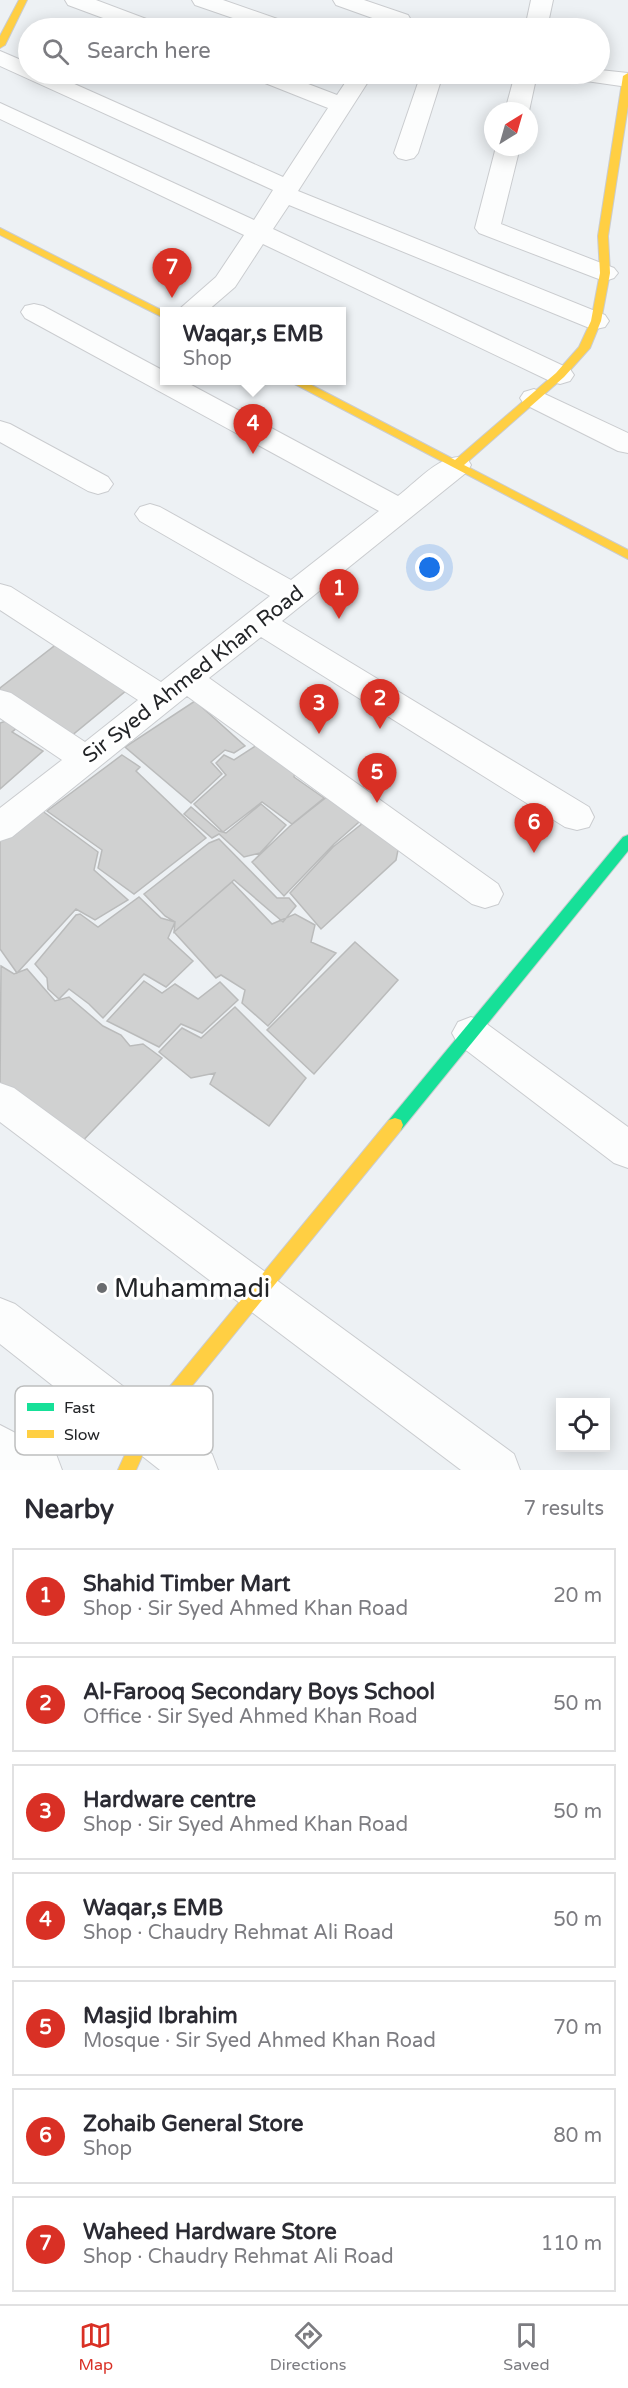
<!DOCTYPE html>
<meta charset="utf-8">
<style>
body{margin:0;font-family:"Varela Round",sans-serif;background:#f2f2f3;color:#2b2b33}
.controls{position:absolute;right:18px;bottom:18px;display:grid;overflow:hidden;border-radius:0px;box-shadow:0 3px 15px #0003}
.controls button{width:54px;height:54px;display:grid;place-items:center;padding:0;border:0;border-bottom:2px solid #e1e1e2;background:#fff;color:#2b2b33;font:30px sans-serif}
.compass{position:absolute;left:484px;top:102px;width:54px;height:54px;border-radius:50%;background:#fff;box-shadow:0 3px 15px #0003;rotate:37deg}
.you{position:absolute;left:430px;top:568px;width:21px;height:21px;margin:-15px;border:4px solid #fff;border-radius:50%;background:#1a73e8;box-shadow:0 0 0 9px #1a73e833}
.badge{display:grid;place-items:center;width:39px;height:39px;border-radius:50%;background:#d93025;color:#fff;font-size:20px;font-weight:700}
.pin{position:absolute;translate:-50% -50px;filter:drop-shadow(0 2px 3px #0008)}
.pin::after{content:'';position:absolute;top:32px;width:21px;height:18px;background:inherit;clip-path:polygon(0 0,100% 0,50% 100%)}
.popup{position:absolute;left:160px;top:307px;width:186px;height:78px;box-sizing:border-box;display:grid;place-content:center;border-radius:0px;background:#fff;filter:drop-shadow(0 2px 4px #0005);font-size:20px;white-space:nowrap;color:#7c7c81}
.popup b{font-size:22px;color:#2b2b33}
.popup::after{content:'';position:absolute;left:50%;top:100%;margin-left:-12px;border:12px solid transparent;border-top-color:#fff}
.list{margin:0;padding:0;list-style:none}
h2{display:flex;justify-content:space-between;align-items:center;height:78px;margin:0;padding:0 24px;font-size:26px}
h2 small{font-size:20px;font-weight:400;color:#7c7c81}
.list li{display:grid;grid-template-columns:39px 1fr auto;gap:18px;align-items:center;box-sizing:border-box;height:96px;margin:0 12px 12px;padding:0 12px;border:2px solid #e1e1e2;border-radius:0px}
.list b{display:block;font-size:22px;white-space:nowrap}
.list p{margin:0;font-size:20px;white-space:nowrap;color:#7c7c81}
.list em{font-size:20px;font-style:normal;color:#7c7c81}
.icon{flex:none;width:33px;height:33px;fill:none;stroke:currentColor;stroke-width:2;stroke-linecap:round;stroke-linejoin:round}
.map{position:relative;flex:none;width:628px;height:1470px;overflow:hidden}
.search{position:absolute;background:#fff;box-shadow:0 3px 15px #0003;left:18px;right:18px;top:18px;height:66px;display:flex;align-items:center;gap:15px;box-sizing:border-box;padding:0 21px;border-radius:33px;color:#7c7c81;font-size:22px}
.sheet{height:834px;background:#fff}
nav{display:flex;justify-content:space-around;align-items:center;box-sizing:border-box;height:84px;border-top:2px solid #e1e1e2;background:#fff;font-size:16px;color:#7c7c81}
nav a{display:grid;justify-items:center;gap:3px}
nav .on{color:#d93025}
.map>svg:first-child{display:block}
.building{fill:#d0d1d1;stroke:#babbbb;stroke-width:1.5}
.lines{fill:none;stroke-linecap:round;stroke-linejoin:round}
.street-casing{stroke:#cacccf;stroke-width:2}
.fast-casing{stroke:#cacccf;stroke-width:2}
.slow-casing{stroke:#cacccf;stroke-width:2}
.street{fill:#fcfdfd;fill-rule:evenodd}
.fast{fill:#16e098;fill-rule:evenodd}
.slow{fill:#ffcf43;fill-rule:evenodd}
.poi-dot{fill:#6a6c6f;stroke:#fff;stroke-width:2}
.labels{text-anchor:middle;stroke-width:6;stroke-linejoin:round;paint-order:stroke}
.street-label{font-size:21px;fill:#232528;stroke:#fff}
.near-poi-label{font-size:26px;fill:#232528;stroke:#fff;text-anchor:start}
.key{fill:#fff;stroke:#bdbebe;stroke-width:1.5}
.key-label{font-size:16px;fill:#232528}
</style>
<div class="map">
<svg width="628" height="1470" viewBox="0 0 628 1470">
<rect width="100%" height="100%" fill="#edf1f4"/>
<path class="building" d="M62,640L133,685L59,746L0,712V688Z
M195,701L245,746L234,753L225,750L211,762L222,774L191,803L125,747Z
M6,721L17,728L12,732L43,751L0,789V723Z
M266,739L297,762L294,777L324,798L292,824L262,802L223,832L194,804L226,775L216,763L224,755L234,760Z
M122,755L140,767L136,771L206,838L134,894L98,868L102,850L47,811Z
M328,796L359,822L334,844L284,896L252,862L290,826Z
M261,804L286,825L260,853L244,857L219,834L212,838L184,814L191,807L219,831L226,833Z
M41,810L98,852L94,870L128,900L95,920L76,909L17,973L0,949V841Z
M368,819L399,845L396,860L321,929L290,893L333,847Z
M219,839L277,898H289L296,906L283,922L234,880L174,932L175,922L165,916L144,894L209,843Z
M232,882L272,924L295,914L315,925L311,942L336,953L268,1026L242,1003L245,990L221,975L216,978L174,932Z
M139,897L161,918L175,922L168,938L193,961L166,987L144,974L103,1018L89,1004L69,989L59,999L48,989L47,978L35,964L76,915L80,914L98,927Z
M355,942L398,980L314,1074L267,1030Z
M1,966L14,974L27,969L55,1001L69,997L103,1026L121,1035L130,1046L143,1044L162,1058L73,1151L0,1088Z
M144,981L162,993L175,984L198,999L220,982L238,1000L202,1033L181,1024L159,1047L107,1021Z
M235,1007L306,1078L269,1126L210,1084L215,1073L191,1078L159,1052L182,1028L201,1038Z"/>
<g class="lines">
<defs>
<path id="street" d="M65,0H96L157,23L160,28H130L68,5Z
M192,0H223L289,23L292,28H262L195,5Z
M333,0H364L408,15L411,20L408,25L400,27L392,25L336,5Z
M531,0H553L547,28H525Z
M0,51L28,63V74H52L283,177L328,108L255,79L252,74H282L337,95L351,74H373L298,191L605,315L609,321L605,327L596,329L587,327L289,205L273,229L570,369L574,375L570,381L560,384L550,381L263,244L235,287L206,312H176L216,277L244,235L0,119V103L254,220L273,190L0,66Z
M600,70L628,73V87L572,79L569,74H600Z
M421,74H443L418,153L414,158L406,160L398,158L394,153Z
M515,74H537L529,111H505Z
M496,147H520L501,224L614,268L618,273L614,278L605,281L596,278L479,233L475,228Z
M34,304L43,306L164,371V380H182L398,496C417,482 442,451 467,458L471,465L467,472L282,621L589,807L594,817L589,827L577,830L565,827L261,637L209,678L498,884L503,894L498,904L485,908L472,904L187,696L12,837L0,841V808L62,760L0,718V690L11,693L85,742L138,700L0,610V584L11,587L161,682L270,596L140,521L135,514L140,507L150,504L160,507L291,580L379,511L25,318L21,312L25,306Z
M534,389L628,433V453L618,451L524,404L520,398L524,392Z
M0,421L10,424L108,477L113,484L108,491L98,494L88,491L0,442Z
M471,1017L484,1022L628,1127V1168L614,1163L458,1044L452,1033L458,1022Z
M0,1083L14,1088L514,1454L520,1470H461L0,1122Z
M0,1298L15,1304L212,1454L218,1470H160L0,1344Z
M0,1425L56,1454L62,1470H0Z"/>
<path id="fast" d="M628,835V851L401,1130L395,1132L389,1130L387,1125L389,1120L623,837Z"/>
<path id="slow" d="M19,0H27L5,45L0,48V36Z
M628,73V106L608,236L610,273L601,321L590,348L564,377L464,465L628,550V559L287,380H302L455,460L556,373L579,347L591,321L600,273L598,236L623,76Z
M0,228L165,312L164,318L0,235Z
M395,1118L401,1120L403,1125L401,1130L151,1436L136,1470H118L139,1424L389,1120Z"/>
</defs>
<use href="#street" class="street-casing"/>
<use href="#fast" class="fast-casing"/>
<use href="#slow" class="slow-casing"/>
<use href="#street" class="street"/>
<use href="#fast" class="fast"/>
<use href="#slow" class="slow"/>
</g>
<circle class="poi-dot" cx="102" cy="1288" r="6"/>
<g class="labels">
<g class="street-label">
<text transform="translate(193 674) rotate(-38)" y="7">Sir Syed Ahmed Khan Road</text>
</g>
<g class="near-poi-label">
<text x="114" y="1297">Muhammadi</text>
</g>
</g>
<rect x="15" y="1386" width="198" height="69" rx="9" class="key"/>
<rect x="27" y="1403" width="27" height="8" fill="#16e098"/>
<rect x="27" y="1430" width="27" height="8" fill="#ffcf43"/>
<g class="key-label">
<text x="64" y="1413">Fast</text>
<text x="64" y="1440">Slow</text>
</g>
</svg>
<div class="controls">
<button><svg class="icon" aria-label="locate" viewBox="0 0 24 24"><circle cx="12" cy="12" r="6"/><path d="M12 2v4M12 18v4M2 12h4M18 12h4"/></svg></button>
</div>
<svg class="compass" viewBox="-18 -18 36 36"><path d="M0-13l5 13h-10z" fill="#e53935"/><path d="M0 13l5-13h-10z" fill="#7c7c81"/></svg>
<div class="you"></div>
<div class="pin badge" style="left:339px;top:619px">1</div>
<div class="pin badge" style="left:380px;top:729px">2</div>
<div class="pin badge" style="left:319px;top:734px">3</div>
<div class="pin badge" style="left:253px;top:454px">4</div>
<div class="popup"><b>Waqar,s EMB</b>Shop</div>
<div class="pin badge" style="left:377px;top:803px">5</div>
<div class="pin badge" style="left:534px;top:853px">6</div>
<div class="pin badge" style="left:172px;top:298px">7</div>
<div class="search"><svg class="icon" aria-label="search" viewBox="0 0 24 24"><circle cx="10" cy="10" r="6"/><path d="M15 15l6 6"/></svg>Search here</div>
</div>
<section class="sheet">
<h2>Nearby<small>7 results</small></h2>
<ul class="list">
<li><span class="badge">1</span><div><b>Shahid Timber Mart</b><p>Shop · Sir Syed Ahmed Khan Road</p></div><em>20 m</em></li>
<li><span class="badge">2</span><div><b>Al-Farooq Secondary Boys School</b><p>Office · Sir Syed Ahmed Khan Road</p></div><em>50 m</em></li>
<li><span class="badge">3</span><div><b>Hardware centre</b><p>Shop · Sir Syed Ahmed Khan Road</p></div><em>50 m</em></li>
<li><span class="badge">4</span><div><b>Waqar,s EMB</b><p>Shop · Chaudry Rehmat Ali Road</p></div><em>50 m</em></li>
<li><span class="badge">5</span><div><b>Masjid Ibrahim</b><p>Mosque · Sir Syed Ahmed Khan Road</p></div><em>70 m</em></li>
<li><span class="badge">6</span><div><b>Zohaib General Store</b><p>Shop</p></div><em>80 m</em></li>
<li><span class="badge">7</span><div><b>Waheed Hardware Store</b><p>Shop · Chaudry Rehmat Ali Road</p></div><em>110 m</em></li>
</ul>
</section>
<nav>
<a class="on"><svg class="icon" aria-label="map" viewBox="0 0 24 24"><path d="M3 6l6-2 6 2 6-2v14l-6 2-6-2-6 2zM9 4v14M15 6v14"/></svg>Map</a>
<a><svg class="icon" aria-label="directions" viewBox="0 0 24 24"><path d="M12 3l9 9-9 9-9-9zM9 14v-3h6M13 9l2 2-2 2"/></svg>Directions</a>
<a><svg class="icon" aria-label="saved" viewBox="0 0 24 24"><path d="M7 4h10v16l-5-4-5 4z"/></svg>Saved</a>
</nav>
